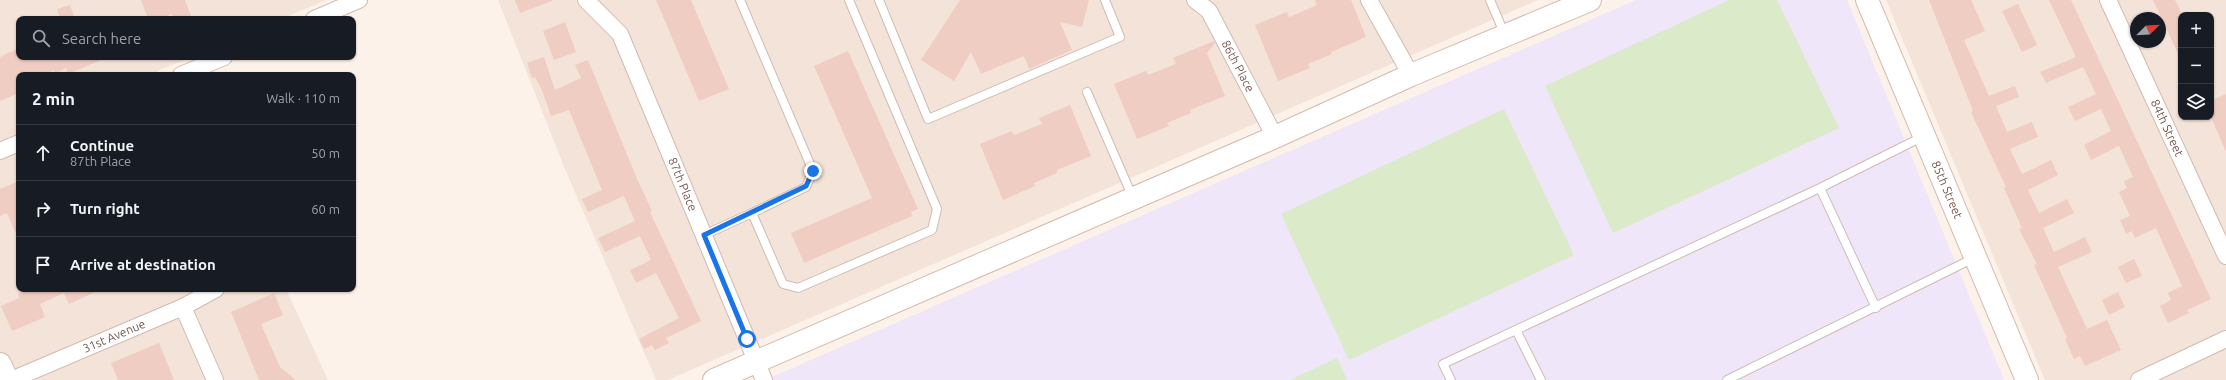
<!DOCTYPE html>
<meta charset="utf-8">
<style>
body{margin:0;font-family:Ubuntu,sans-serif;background:#242831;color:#f1f3f6}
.controls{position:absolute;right:12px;top:12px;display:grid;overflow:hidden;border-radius:8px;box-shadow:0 1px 3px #0004}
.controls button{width:36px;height:36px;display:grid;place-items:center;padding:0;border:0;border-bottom:1px solid #363941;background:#171b24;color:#f1f3f6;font:20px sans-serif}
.compass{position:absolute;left:2130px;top:12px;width:36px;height:36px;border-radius:50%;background:#171b24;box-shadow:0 1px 3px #0004;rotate:66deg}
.stop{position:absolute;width:12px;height:12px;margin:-9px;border:3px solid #1a73e8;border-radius:50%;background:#fff}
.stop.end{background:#1a73e8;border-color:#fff;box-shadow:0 1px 4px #0008}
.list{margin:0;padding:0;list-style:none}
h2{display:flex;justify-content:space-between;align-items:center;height:52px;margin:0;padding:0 16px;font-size:17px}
h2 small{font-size:13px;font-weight:400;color:#9ea1a6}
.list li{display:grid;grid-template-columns:26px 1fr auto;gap:12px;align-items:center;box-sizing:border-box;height:56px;padding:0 16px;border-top:1px solid #363941}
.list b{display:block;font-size:15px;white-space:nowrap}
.list p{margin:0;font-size:13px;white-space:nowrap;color:#9ea1a6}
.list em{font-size:13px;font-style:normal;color:#9ea1a6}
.icon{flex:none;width:22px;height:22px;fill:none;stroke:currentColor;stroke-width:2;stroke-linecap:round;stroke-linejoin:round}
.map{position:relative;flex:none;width:2226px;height:380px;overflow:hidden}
.search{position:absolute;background:#171b24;box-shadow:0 1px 3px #0004;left:16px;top:16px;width:340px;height:44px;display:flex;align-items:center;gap:10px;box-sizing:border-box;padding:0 14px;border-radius:8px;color:#9ea1a6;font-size:15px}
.panel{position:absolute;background:#171b24;box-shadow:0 1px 3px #0004;left:16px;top:72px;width:340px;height:220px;border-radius:8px}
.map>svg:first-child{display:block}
.residential{fill:#f3e3d8;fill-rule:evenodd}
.education{fill:#efe6f9}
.green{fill:#dbeac8}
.building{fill:#f0cdc2}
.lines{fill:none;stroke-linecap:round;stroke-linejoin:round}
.lane-casing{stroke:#d0bbb1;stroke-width:10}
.street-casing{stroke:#d0bbb1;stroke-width:18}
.secondary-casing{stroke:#d3baaf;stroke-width:24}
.lane{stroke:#fff;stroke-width:8}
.street{stroke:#fff;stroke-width:16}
.secondary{stroke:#fff;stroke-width:22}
.route{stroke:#1a73e8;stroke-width:5}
.labels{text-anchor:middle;stroke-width:3;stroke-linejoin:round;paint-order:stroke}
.street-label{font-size:12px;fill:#76564d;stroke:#fef6f0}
</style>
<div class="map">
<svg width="2226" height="380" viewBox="0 0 2226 380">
<rect width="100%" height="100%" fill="#fcf2e9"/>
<path class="residential" d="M0,0H326L281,19H19V57H192L157,71L159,75H19V289H248L249,291L254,289H286L328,380H0Z
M498,0H1538L668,380H656L565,169Z
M1886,0H2226V380H2045ZM2181,15H2211V117H2181ZM2136,18H2160V42H2136Z"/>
<path class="education" d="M1636,0H1847L2004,380H765Z"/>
<path class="green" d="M1729,0H1777L1839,128L1613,233L1545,86Z
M1504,109L1574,255L1349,360L1281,214Z
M1337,358L1347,380H1290Z"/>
<path class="building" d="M141,0H185L192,19H174L172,14L158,19H148Z
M515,0H552V1L520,13Z
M656,0H691L729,89L699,101Z
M960,0H1089L1082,27L1060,22L1072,50L1029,69L1024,56L981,74L971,52L954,81L921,60Z
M1315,0H1351L1366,37L1331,52L1332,54L1308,64L1310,68L1278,81L1255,25L1287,12L1289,17L1317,5Z
M1929,0H1971L1985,31L1964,40L1989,96L2015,86L2019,97L1996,106L2007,132L2032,122L2038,137L2010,149L2022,174L2051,160L2058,175L2028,190L2039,213L2067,199L2074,213L2043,228L2054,252L2085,237L2092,252L2058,267L2087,329L2107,320L2121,350L2085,366L2080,356L2074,359L2065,339L2067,338L2034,265L2037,264L2019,229L2022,228L2004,188L2006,187L1971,112L1973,111Z
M2049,0H2071L2211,299L2187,310L2189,313L2168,323L2160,306L2171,300L2168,293L2182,286L2156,228L2135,238L2132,231L2126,234L2120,220L2130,216L2119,192L2127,188L2124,181L2133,177L2119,146L2091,160L2084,145L2111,131L2101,109L2075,121L2068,107L2096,94L2083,67L2046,83L2040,72L2076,57Z
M2153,0H2175L2181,12V60Z
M2018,4L2037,45L2022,52L2002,11Z
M70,5L75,19H60L57,9Z
M565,22L576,52L554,60L543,31Z
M1214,41L1215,43L1207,53L1225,96L1190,110L1191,113L1167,123L1169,126L1137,139L1114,84L1146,71L1148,75L1176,64L1173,58Z
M19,48V57H108L68,74L66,68L56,73L54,70L43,75H19V93L0,101V57Z
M848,51L918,209L911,212L912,216L804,263L791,233L872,198L814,66Z
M544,57L555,90L581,78L575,65L588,60L638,181L652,211L650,212L701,321L666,338L669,343L655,350L652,345L644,349L639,339L679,318L656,273L636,283L630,270L651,260L640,236L605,252L598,238L635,221L624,196L588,212L582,199L602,190L569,110L551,116L542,90L535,77L532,78L527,63Z
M2226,94V152L2211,117V101Z
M1070,105L1091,156L1057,170V173L1034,183L1035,186L1003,200L980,144L1012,131L1014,135L1042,124L1039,118Z
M19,181V241L7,213L0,216V189Z
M2134,259L2142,276L2126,283L2118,267Z
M29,289H102L69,304L64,293L40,304L45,317L12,331L1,306L19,298L18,294Z
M2118,292L2125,307L2109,315L2102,300Z
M274,293L283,315L261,324L280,367L296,380H259L231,312Z
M159,343L174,380H118L111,363Z"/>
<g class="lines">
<defs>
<path id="lane" d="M740,0L813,171L806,187L752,213
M879,0L928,119L1120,37L1105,0
M1490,0L1505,35
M1087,92L1133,198
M1820,188L1876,308
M704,235L752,213L783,284L798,288L932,230L937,209L849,0
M1516,330L1541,380
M1451,380L1443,364L1820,188L1924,136
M1727,380L1974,258"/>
<g id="street">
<path id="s1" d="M586,0L620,34L764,380"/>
<path id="s2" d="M1195,0L1209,11L1275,137"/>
<path d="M1369,0L1411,75"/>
<path id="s3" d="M2108,0L2226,256"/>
<path d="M314,19L359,0"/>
<path d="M181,75L224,57"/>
<path d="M0,151L19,143"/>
<path d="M183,307L215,380"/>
<path id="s4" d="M11,380L183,307L216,289"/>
<path d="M2139,380L2226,339"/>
</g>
<g id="secondary">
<path id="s5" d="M1867,0L2027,380"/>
<path d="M0,364L7,380"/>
<path d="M714,380L1275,137L1411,75L1590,0"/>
</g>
</defs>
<use href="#lane" class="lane-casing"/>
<use href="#street" class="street-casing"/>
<use href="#secondary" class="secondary-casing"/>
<use href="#lane" class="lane"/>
<use href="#street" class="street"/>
<use href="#secondary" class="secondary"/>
</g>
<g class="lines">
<path class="route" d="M747,339L704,235L806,186L813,171"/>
</g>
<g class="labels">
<g class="street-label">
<text dy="4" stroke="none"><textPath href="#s2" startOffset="80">86th Place</textPath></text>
<text dy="4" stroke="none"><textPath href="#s3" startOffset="141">84th Street</textPath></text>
<text dy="4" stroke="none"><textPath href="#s1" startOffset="211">87th Place</textPath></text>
<text dy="4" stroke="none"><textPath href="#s5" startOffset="206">85th Street</textPath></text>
<text dy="4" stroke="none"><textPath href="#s4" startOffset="112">31st Avenue</textPath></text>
</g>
</g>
</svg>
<div class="controls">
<button>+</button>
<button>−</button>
<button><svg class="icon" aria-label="layers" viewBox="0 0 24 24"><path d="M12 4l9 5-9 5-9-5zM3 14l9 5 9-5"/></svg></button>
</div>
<svg class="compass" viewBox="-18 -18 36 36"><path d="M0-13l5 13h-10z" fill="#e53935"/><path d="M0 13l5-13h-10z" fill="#9ea1a6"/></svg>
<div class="stop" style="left:747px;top:339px"></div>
<div class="stop end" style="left:813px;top:171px"></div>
<div class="search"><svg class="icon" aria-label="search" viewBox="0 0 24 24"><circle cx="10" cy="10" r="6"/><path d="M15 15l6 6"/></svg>Search here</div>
<section class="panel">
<h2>2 min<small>Walk · 110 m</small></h2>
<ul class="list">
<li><svg class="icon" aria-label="ahead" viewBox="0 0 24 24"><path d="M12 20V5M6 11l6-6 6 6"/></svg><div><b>Continue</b><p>87th Place</p></div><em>50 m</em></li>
<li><svg class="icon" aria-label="right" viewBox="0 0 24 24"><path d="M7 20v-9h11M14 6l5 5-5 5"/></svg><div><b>Turn right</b></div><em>60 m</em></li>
<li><svg class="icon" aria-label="arrive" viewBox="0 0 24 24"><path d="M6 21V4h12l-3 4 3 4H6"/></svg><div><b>Arrive at destination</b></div></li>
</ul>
</section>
</div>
